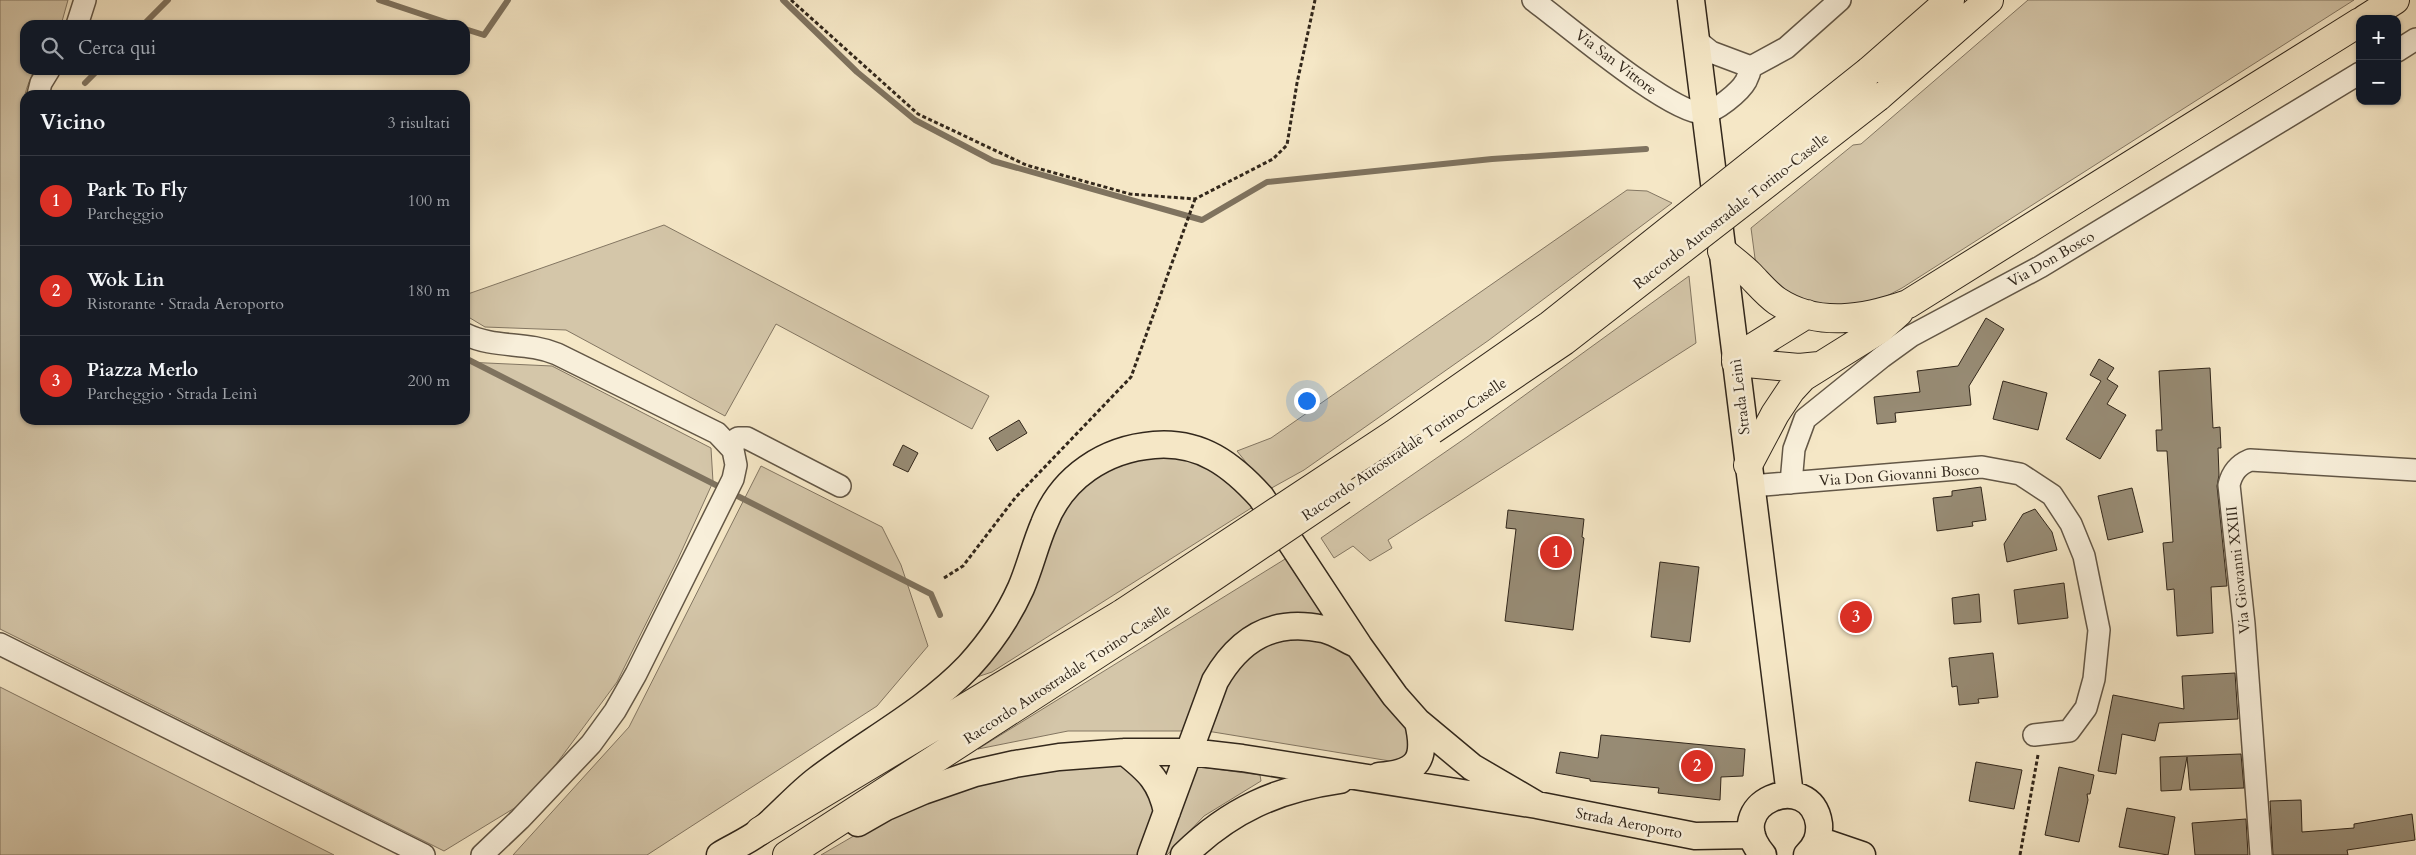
<!DOCTYPE html>
<html lang="it">
<meta charset="utf-8">
<style>
body{margin:0;font-family:Cardo,serif;background:#242831;color:#f1f3f6}
.controls{position:absolute;right:15px;top:15px;display:grid;overflow:hidden;border-radius:10px;box-shadow:0 1px 4px #0004}
.controls button{width:45px;height:45px;display:grid;place-items:center;padding:0;border:0;border-bottom:1px solid #363941;background:#171b24;color:#f1f3f6;font:25px sans-serif}
.you{position:absolute;left:1306px;top:400px;width:18px;height:18px;margin:-12px;border:4px solid #fff;border-radius:50%;background:#1a73e8;box-shadow:0 0 0 8px #1a73e833}
.badge{display:grid;place-items:center;width:32px;height:32px;border-radius:50%;background:#d93025;color:#fff;font-size:16px;font-weight:700}
.pin{position:absolute;translate:-50% -50%;border:2px solid #fff;box-shadow:0 1px 5px #0006}
.list{margin:0;padding:0;list-style:none}
h2{display:flex;justify-content:space-between;align-items:center;height:65px;margin:0;padding:0 20px;font-size:21px}
h2 small{font-size:16px;font-weight:400;color:#9ea1a6}
.list li{display:grid;grid-template-columns:32px 1fr auto;gap:15px;align-items:center;box-sizing:border-box;height:90px;padding:0 20px;border-top:1px solid #363941}
.list b{display:block;font-size:19px;white-space:nowrap}
.list p{margin:0;font-size:16px;white-space:nowrap;color:#9ea1a6}
.list em{font-size:16px;font-style:normal;color:#9ea1a6}
.icon{flex:none;width:28px;height:28px;fill:none;stroke:currentColor;stroke-width:2;stroke-linecap:round;stroke-linejoin:round}
.map{position:relative;flex:none;width:2416px;height:855px;overflow:hidden}
.search{position:absolute;background:#171b24;box-shadow:0 1px 4px #0004;left:20px;top:20px;width:450px;height:55px;display:flex;align-items:center;gap:12px;box-sizing:border-box;padding:0 18px;border-radius:15px;color:#9ea1a6;font-size:19px}
.panel{position:absolute;background:#171b24;box-shadow:0 1px 4px #0004;left:20px;top:90px;width:450px;height:335px;border-radius:15px}
.map>svg:first-child{display:block}
.green{fill:#d4c6a9;stroke:#837662}
.lines{fill:none;stroke-linecap:round;stroke-linejoin:round}
.stream{stroke:#7f735f;stroke-width:6}
.building{fill:#978b74;stroke:#32271b}
.minor-casing{stroke:#635746;stroke-width:24}
.major-casing{stroke:#32271b;stroke-width:29}
.highway-casing{stroke:#32271b;stroke-width:30}
.path{stroke:#32271b;stroke-width:3;stroke-dasharray:4 2.5;stroke-linecap:butt}
.minor{stroke:#f8efda;stroke-width:21}
.major{stroke:#f5e7c6;stroke-width:26}
.highway{stroke:#f5e7c6;stroke-width:28}
.highway-bridge-casing{stroke:#32271b;stroke-width:30;stroke-linecap:butt}
.highway-bridge{stroke:#f5e7c6;stroke-width:28}
.labels{text-anchor:middle;stroke-width:5;stroke-linejoin:round;paint-order:stroke}
.street-label{font-size:15px;fill:#32271b;stroke:#f8efda}
</style>
<div class="map">
<svg width="2416" height="855" viewBox="0 0 2416 855">
<rect width="100%" height="100%" fill="#f5e7c6"/>
<filter id="stains"><feTurbulence type="fractalNoise" baseFrequency=".004" numOctaves="4"/><feColorMatrix values="0 0 0 0 .2 0 0 0 0 .09 0 0 0 0 .02 0 0 0 .5 -.17"/></filter>
<radialGradient id="worn" r=".72"><stop offset=".6" stop-color="#630" stop-opacity="0"/><stop offset="1" stop-color="#630" stop-opacity=".3"/></radialGradient>
<path class="green" d="M0,0H68L61,25H25V70H35C24,88 18,117 25,138V420H465V362L552,366L711,448L713,482L678,559L617,682L531,798L444,851L0,629Z
M2028,0H2354L1902,288L1864,308H1807L1756,266L1751,228L1853,145L1861,144Z
M1627,190L1647,191L1672,203L1489,340L1304,470L1268,490L1237,451L1271,438Z
M664,225L989,396L972,429L776,324L725,416L566,330L485,327L465,315V295Z
M1689,276L1696,343L1388,540L1392,548L1370,561L1353,546L1334,558L1321,538L1467,437Z
M1152,454L1193,458L1225,473L1256,505L992,672L977,677L1006,639L1054,528L1081,487L1111,466Z
M761,466L882,527L901,565L928,646L877,706L647,855H513L629,727Z
M1290,556L1333,622H1266L1186,731H1068L978,749Z
M1300,632L1352,652L1412,729L1406,758L1396,762L1207,731L1222,679L1243,651Z
M0,687L334,855H0Z
M1125,763L1158,802L1142,855H821L888,816L988,777Z
M1193,766L1260,775L1261,781L1204,816L1167,855H1159Z"/>
<g class="lines">
<path class="stream" d="M379,0L454,25
M783,0L857,72L915,120L993,161L1202,220L1267,182L1492,159L1646,149
M143,25L168,0
M465,29L484,35L508,0
M85,83L98,70
M465,358L931,594L940,615"/>
</g>
<path class="building" d="M1986,318L2004,329L1969,386L1971,405L1895,413L1896,422L1877,424L1874,397L1920,392L1917,371L1958,366Z
M2099,359L2114,368L2107,379L2118,386L2107,404L2126,415L2100,459L2066,439L2101,381L2090,375Z
M2210,368L2213,428L2220,427L2221,448H2218L2219,475L2217,486L2227,586L2211,587L2213,633L2177,636L2174,589L2167,590L2163,543L2173,542L2167,451H2157L2156,430H2162L2159,371Z
M2003,381L2047,393L2038,430L1993,419Z
M1019,420L1027,433L997,451L989,438Z
M903,445L918,453L908,472L893,465Z
M1981,487L1986,520L1972,522L1973,526L1937,531L1933,498L1952,496V491Z
M2132,488L2143,532L2108,540L2098,496Z
M2035,509L2052,532L2057,550L2007,562L2004,544L2023,514Z
M1508,510L1584,519L1582,537L1584,538L1573,630L1505,621L1516,529L1506,528Z
M1660,562L1699,567L1690,642L1651,637Z
M2064,583L2068,618L2018,624L2014,590Z
M1979,594L1981,622L1954,624L1952,598Z
M1993,653L1998,697L1978,699L1979,703L1959,705L1957,686L1952,687L1949,658Z
M2235,673L2238,719L2159,723L2155,741L2122,734L2116,774L2098,771L2113,695L2184,709L2182,676Z
M1601,735L1745,749L1743,776L1721,777L1720,800L1658,793L1659,788L1590,781V779L1556,773L1560,752L1598,758Z
M2241,754L2244,788L2190,790L2187,757L2181,790L2161,791L2160,757Z
M1976,762L2022,770L2014,809L1969,801Z
M2059,767L2094,775L2090,794H2087L2088,800L2079,842L2045,835Z
M2301,800L2302,832L2354,828V824L2412,814L2415,840L2347,850L2348,855H2273L2270,801Z
M2127,808L2175,817L2168,855L2119,847Z
M2246,819L2248,855H2195L2192,823Z"/>
<g class="lines">
<defs>
<path id="minor" d="M1533,0C1563,22 1673,116 1704,113C1715,112 1740,92 1746,81C1748,77 1750,72 1751,67
M77,25L85,0
M1696,40L1711,52L1751,67L1786,48L1840,0
M2397,51L2416,39
M38,95L41,83L49,70
M465,334C495,349 526,341 557,354L717,433L733,450L736,465L733,479L636,674L615,711L591,744L520,819L482,855
M729,444L738,438H747L840,486
M1791,483L1794,449L1805,419L1882,357L1911,336L2040,267L2360,73
M1751,486L1982,467L2020,474L2052,495L2071,524L2084,556L2099,630L2094,679L2086,708L2069,731L2034,735
M0,644L424,855
M2261,855L2244,624L2229,485C2232,472 2238,465 2250,460L2416,470"/>
<path id="major" d="M1691,0L1736,358
M1736,362L1790,795
M1125,752C1149,771 1161,782 1167,812
M1379,776C1418,773 1427,760 1418,722
M858,823L886,807L923,791L975,773L1015,764L1059,757L1125,752H1190L1242,758L1537,805L1695,836L1752,835
M1818,840L1862,855
M720,855C733,847 750,840 762,830C781,814 798,794 818,779C868,741 925,712 969,666C990,643 1008,617 1021,588C1030,567 1035,545 1044,524C1062,477 1105,449 1154,445C1201,441 1232,465 1261,497L1359,646L1395,696L1418,722L1472,767L1537,805
M1151,855L1215,681C1239,639 1273,618 1323,629C1335,632 1347,640 1358,645
M1184,855C1230,810 1277,789 1340,780
M1763,855C1718,803 1811,767 1819,824C1820,837 1816,846 1807,855"/>
<path id="highway" d="M2365,19L2395,0
M1869,71L1950,0
M1878,97L1989,0
M1722,251C1731,259 1741,266 1749,274C1758,283 1767,294 1777,301C1818,328 1865,319 1908,304L2360,22
M1736,358L1807,314
M1736,362L1799,368L1819,366
M1748,465L1775,414L1791,390L1803,377L1880,329L1899,312
M760,831L1123,613
M787,855L1136,629"/>
</defs>
<use href="#minor" class="minor-casing"/>
<use href="#major" class="major-casing"/>
<use href="#highway" class="highway-casing"/>
<path class="path" d="M791,0L918,114L1026,165L1130,194L1195,199L1273,159L1287,145L1297,83L1315,0
M944,578L963,566L1015,498L1131,377L1195,199
M2020,855L2038,755"/>
<use href="#minor" class="minor"/>
<use href="#major" class="major"/>
<use href="#highway" class="highway"/>
<defs>
<path id="highway-bridge" d="M1432,430L1564,341L1878,97
M1123,613L1394,434L1550,325L1869,71
M1136,629L1342,490"/>
</defs>
<use href="#highway-bridge" class="highway-bridge-casing"/>
<use href="#highway-bridge" class="highway-bridge"/>
</g>
<g class="labels">
<g class="street-label">
<text transform="translate(1616 62) rotate(37)" y="5">Via San Vittore</text>
<text transform="translate(1731 211) rotate(-38)" y="5">Raccordo Autostradale Torino-Caselle</text>
<text transform="translate(2051 259) rotate(-30)" y="5">Via Don Bosco</text>
<text transform="translate(1740 397) rotate(-97)" y="5">Strada Leinì</text>
<text transform="translate(1404 449) rotate(-34)" y="5">Raccordo Autostradale Torino-Caselle</text>
<text transform="translate(1899 475) rotate(-4)" y="5">Via Don Giovanni Bosco</text>
<text transform="translate(2238 570) rotate(-96)" y="5">Via Giovanni XXIII</text>
<text transform="translate(1067 674) rotate(-33)" y="5">Raccordo Autostradale Torino-Caselle</text>
<text transform="translate(1629 823) rotate(11)" y="5">Strada Aeroporto</text>
</g>
</g>
<rect width="100%" height="100%" filter="url(#stains)"/>
<rect width="100%" height="100%" fill="url(#worn)"/>
</svg>
<div class="controls">
<button>+</button>
<button>−</button>
</div>
<div class="you"></div>
<div class="pin badge" style="left:1556px;top:552px">1</div>
<div class="pin badge" style="left:1697px;top:766px">2</div>
<div class="pin badge" style="left:1856px;top:617px">3</div>
<div class="search"><svg class="icon" aria-label="search" viewBox="0 0 24 24"><circle cx="10" cy="10" r="6"/><path d="M15 15l6 6"/></svg>Cerca qui</div>
<section class="panel">
<h2>Vicino<small>3 risultati</small></h2>
<ul class="list">
<li><span class="badge">1</span><div><b>Park To Fly</b><p>Parcheggio</p></div><em>100 m</em></li>
<li><span class="badge">2</span><div><b>Wok Lin</b><p>Ristorante · Strada Aeroporto</p></div><em>180 m</em></li>
<li><span class="badge">3</span><div><b>Piazza Merlo</b><p>Parcheggio · Strada Leinì</p></div><em>200 m</em></li>
</ul>
</section>
</div>
